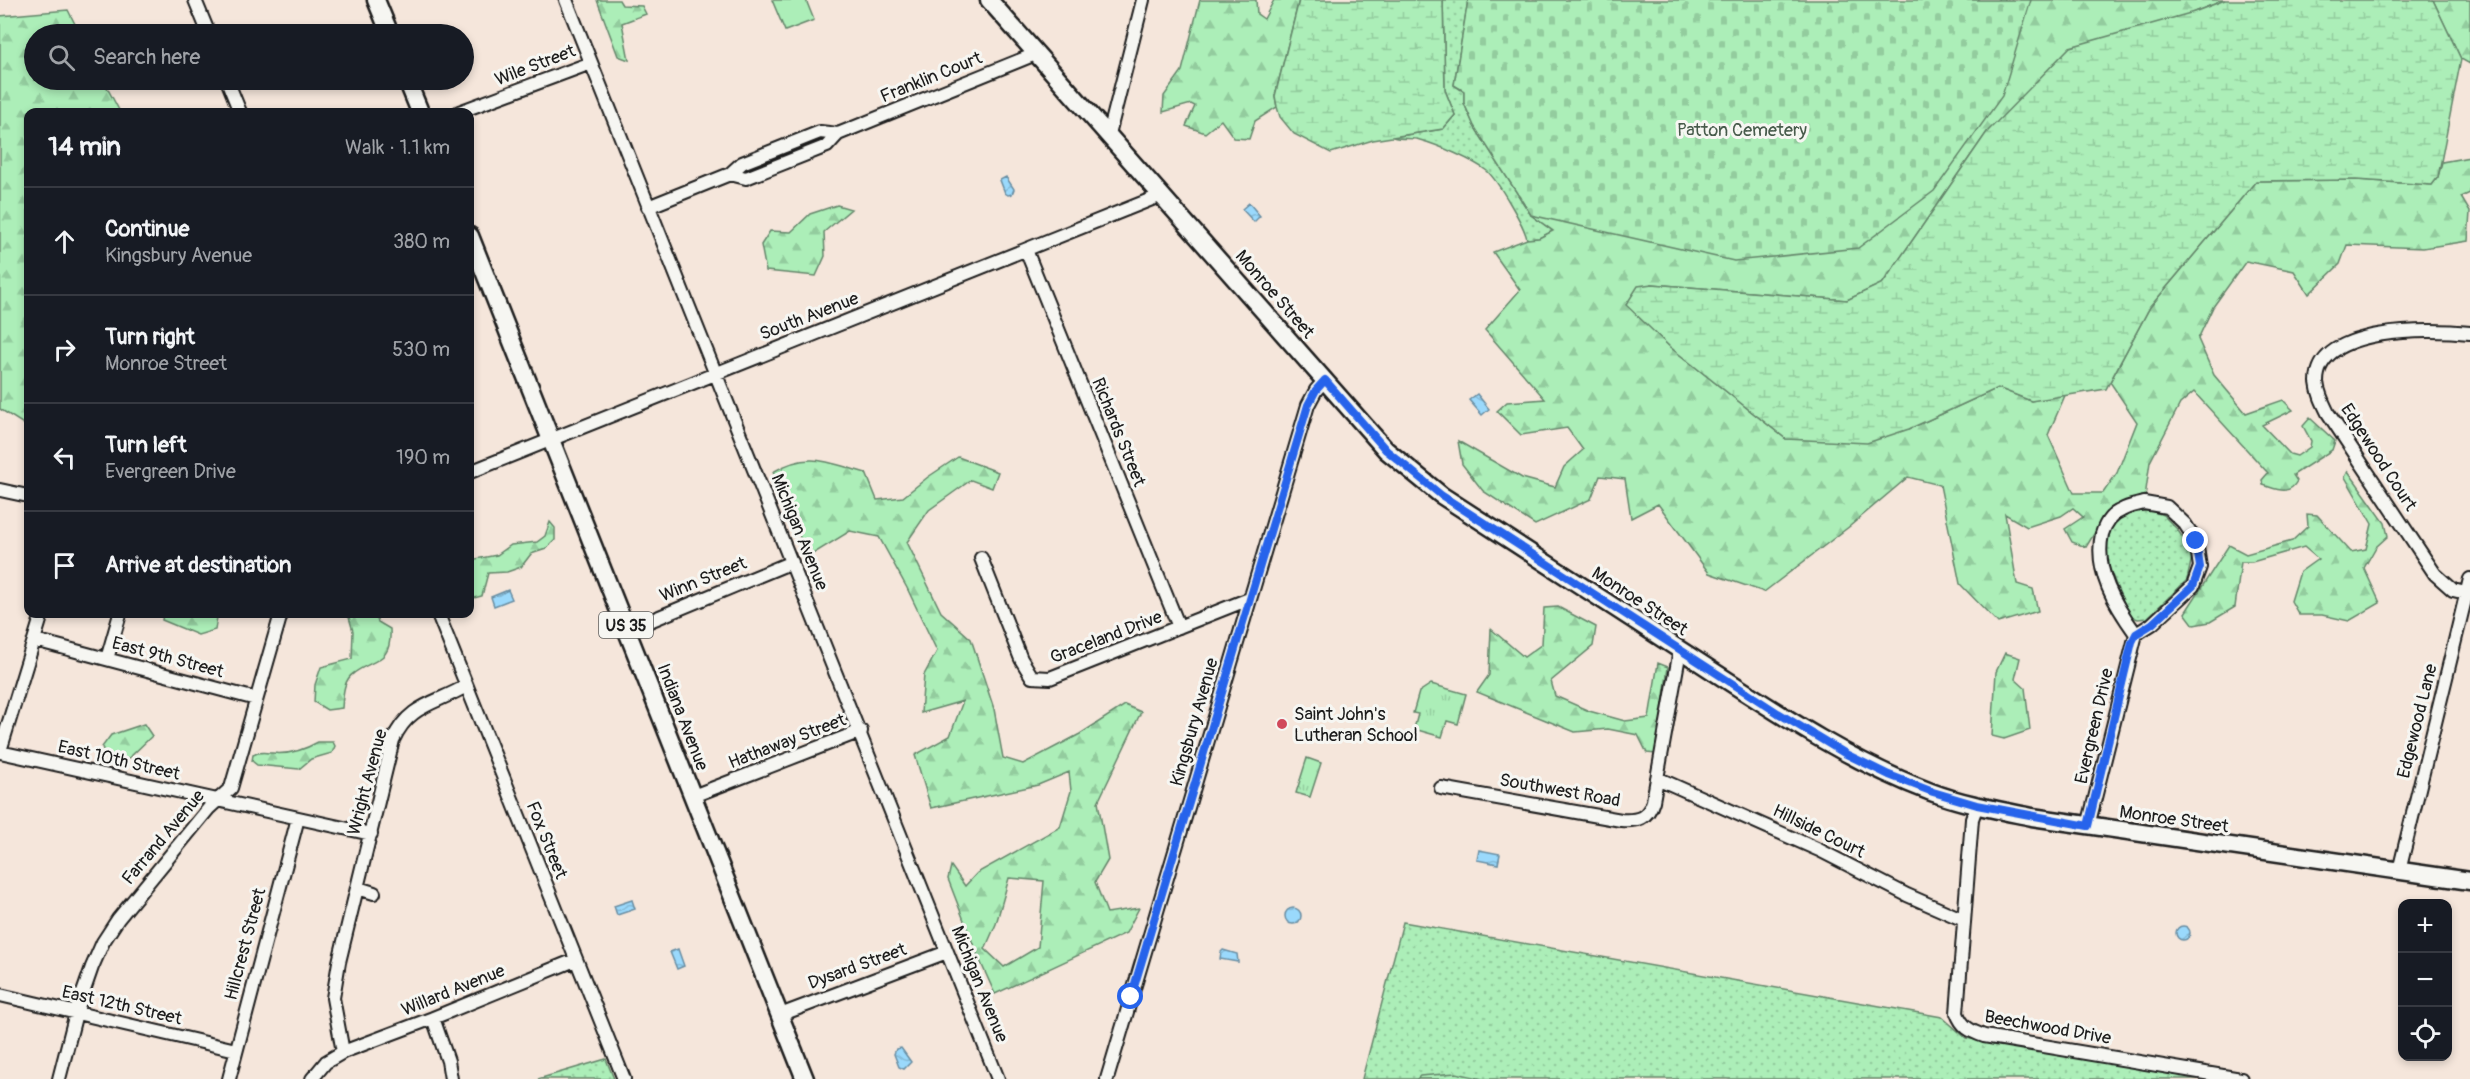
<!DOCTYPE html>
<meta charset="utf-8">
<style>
body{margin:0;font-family:Pangolin,sans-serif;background:#242831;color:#f1f3f6}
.controls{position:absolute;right:18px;bottom:18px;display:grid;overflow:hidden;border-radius:12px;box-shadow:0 3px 9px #0003}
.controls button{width:54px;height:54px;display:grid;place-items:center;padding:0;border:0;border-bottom:2px solid #363941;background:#171b24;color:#f1f3f6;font:30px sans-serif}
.stop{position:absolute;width:18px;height:18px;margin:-14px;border:4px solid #2563eb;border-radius:50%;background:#fff}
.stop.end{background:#2563eb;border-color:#fff;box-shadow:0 2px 6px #0008}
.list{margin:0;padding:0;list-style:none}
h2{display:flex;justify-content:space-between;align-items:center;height:78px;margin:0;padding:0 24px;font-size:26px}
h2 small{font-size:20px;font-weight:400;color:#9ea1a6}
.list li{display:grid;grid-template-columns:39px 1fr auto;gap:18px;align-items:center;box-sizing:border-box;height:108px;padding:0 24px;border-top:2px solid #363941}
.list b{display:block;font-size:22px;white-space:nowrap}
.list p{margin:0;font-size:20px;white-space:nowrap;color:#9ea1a6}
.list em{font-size:20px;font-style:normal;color:#9ea1a6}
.icon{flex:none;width:33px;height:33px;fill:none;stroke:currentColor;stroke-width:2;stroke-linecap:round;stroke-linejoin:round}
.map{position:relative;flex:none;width:2470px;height:1079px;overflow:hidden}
.search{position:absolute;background:#171b24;box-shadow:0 3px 9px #0003;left:24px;top:24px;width:450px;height:66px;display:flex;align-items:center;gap:15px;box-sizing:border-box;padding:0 21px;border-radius:33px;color:#9ea1a6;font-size:22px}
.panel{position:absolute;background:#171b24;box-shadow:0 3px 9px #0003;left:24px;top:108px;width:450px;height:510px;border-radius:12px}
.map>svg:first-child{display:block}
.grass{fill:url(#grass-dots);stroke:#64856a;stroke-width:1.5}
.forest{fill:url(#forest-firs);stroke:#64856a;stroke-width:1.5;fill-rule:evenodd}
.wetland{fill:url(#wetland-marsh);stroke:#64856a;stroke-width:1.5}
.cemetery{fill:url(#cemetery-stones);stroke:#64856a;stroke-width:1.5}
.park{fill:url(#park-tufts);stroke:#64856a;stroke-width:1.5}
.pitch{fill:#aceeb8;stroke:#64856a;stroke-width:1.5}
.water{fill:url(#water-waves);stroke:#688da2;stroke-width:1.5}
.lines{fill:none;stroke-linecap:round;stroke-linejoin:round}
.minor-casing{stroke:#1c1c1c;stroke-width:16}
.major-casing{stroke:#1c1c1c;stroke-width:21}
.minor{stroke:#f6f6f2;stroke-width:12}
.major{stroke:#f6f6f2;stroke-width:16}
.route{stroke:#2563eb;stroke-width:8}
.poi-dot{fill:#d1495b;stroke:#f6f6f2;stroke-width:2}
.labels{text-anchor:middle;stroke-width:6;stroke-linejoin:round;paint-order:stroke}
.shield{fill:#f6f6f2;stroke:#5d5d5c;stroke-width:1.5}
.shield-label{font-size:16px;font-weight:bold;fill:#1c1c1c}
.street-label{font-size:18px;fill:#1c1c1c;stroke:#f6f6f2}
.park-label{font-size:18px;fill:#475b4b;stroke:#f6f6f2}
.poi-label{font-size:18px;fill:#1c1c1c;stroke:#f6f6f2;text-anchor:start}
</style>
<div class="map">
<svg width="2470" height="1079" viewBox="0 0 2470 1079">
<defs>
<pattern id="grass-dots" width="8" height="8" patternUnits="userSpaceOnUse" patternTransform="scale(1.5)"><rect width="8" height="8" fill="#aceeb8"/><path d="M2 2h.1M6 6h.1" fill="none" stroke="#93cc9e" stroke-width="1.8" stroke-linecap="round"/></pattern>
<pattern id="forest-firs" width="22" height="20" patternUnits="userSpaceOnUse" patternTransform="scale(1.5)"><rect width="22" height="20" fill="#aceeb8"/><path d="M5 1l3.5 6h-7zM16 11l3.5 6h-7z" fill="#93cc9e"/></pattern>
<pattern id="wetland-marsh" width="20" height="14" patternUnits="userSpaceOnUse" patternTransform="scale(1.5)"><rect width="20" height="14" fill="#aceeb8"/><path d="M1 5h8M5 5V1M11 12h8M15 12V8" fill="none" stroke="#93cc9e"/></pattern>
<pattern id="cemetery-stones" width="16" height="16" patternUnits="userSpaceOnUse" patternTransform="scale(1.5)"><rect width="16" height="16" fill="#aceeb8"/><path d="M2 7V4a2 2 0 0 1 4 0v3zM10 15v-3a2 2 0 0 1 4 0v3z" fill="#93cc9e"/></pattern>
<pattern id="park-tufts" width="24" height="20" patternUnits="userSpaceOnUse" patternTransform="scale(1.5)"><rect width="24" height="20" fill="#aceeb8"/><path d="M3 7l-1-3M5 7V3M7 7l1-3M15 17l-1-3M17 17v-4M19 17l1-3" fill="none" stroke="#93cc9e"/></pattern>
<pattern id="water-waves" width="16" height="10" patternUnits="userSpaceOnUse" patternTransform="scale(1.5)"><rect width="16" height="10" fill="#9ad9fc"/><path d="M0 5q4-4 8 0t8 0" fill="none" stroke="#84bad7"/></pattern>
</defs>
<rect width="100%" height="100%" fill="#f5e6db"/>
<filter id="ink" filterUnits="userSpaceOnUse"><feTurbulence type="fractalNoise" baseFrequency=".0167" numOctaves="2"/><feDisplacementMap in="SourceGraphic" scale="12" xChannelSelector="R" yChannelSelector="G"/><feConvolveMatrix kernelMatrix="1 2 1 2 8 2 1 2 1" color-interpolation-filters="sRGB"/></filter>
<g filter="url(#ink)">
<path class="grass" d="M1443,0H1468L1454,85L1464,92V103L1474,126L1531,215L1553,231L1539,238L1527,239C1524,225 1498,181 1487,171C1473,160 1438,145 1420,140C1411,137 1402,140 1393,137L1443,129L1455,115L1445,90Z
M822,138L826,141L748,171L747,167L750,165Z
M2138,511H2152L2163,515L2177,529L2189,547L2192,557L2187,580L2147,618L2138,619L2130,616C2119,590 2088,540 2120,518C2125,515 2132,513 2138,511Z
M1403,922L1942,1017L1966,1038L2198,1079H1362Z
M606,1059L614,1079H538Z"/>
<path class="forest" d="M597,0H619L622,5L642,6L646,14L622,23L629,60L618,56Z
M1200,0H1256L1257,14L1264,19L1274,0H1299L1275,96L1277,107L1255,121L1249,139L1234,138L1221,120L1205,133L1186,126L1195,106L1191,104L1163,112L1164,96L1182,71Z
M1937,0H2225L2194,12L1987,132L1883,283L1847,300L1652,284L1627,305L1670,347L1786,439L1909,429L1998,388L2031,401L2066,393L2048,435L2074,493H2103L2117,473L2137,422L2110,382L2150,307L2256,181L2356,180L2432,185L2438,177L2442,162L2470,157V193L2461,197L2470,212L2468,241L2423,248L2347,245L2340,264L2309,294L2294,271L2246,261L2213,307L2198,339L2214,375L2246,413L2283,400L2293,410L2262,425L2290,454L2297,456L2310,447L2311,441L2303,426L2310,418L2335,441L2332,450L2293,475L2297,481C2289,496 2277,489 2263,485L2262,480L2268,473L2194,392L2180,404L2150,462L2145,497L2110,508L2086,547L2072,542L2065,529L2083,517L2073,508L2061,516L2027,527L2005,514L2017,584L2033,589L2038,611L1998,623L1960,584L1940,485L1908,477L1850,526L1764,592L1709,573L1658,504L1631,518L1625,479L1600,476L1591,499L1535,525L1483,491L1462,464L1458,441L1522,478L1555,487L1564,467L1583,450L1567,428L1521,435L1497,411L1507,402L1545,399L1485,330L1520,290L1493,252L1527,239L1539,238L1553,231L1531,215Z
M2433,0H2470V64L2461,59Z
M68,10L80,34H34V80H103L120,112H28V427L0,409V16Z
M837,205L851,209L824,232L825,256L816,276L766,271L761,245L770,231L791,232L810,214Z
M958,457L998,472L992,488L971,480L929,510L907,542L941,612L971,639L994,709L1003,758L1023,764L1080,734L1125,705L1141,712L1098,802L1108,860L1095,882L1107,913L1139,908L1126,933L995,994L977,954L948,879L951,866L965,886L977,873L1060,827L1071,791L1069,772L1038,785L931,808L915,755L950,736L963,701L921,713L924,675L937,651L907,588L879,537L850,531L808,557L773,472C809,450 829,463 866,473L877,500L903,497L928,477ZM1009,878L1044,881L1038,947L1004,967L985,949L996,924Z
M2348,471L2385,523L2388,536L2376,547L2364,568L2380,603L2349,621L2322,615H2299L2291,601L2300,572L2318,559L2304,547L2252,562H2241L2235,607L2210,622L2194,625L2185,613L2229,545L2246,554L2292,541L2308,526L2307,514L2317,515L2351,552L2366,549L2372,524L2345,477Z
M550,522L555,528V540L546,549L531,554L521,567L507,572L488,573L482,596L470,599V560L497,555L511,545L537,542L545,536Z
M1558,607L1596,627L1593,646L1551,681L1555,696L1589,711L1625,721L1649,718L1658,663L1668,667L1656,754L1647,753L1638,735L1608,729L1575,732L1477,692L1489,675L1491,629L1524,657L1542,644L1544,608Z
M163,614H216L217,617L215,630L198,635L162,620Z
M348,614H375L378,622L390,629C392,664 374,658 354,673C343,680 343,696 342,708L327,710L314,702L315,685L321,667L352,659L353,631Z
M2005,653L2020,658L2015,679L2025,688L2030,730L2004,739L1992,736L1996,672Z
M144,724L152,736L128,759L115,763L107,759L102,747L111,735Z
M318,742H333L335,746L332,753L311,759L299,769L257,765L252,761L253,755C260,751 264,753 272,753C289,755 304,750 318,742Z
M1456,1073L1483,1079H1417L1420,1076Z"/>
<path class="wetland" d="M1299,0H1443L1445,90L1455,115L1443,129L1373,140L1331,153L1294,134L1280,117L1277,107L1275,96Z
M2225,0H2433L2461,59L2438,177L2432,185L2356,180L2256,181L2150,307L2106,389L2031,401L1998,388L1909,429L1867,443L1786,439L1670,347L1626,305L1638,286L1652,284L1847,300L1883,283L1987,132L2070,47L2194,12Z"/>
<path class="cemetery" d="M1468,0H2031L2002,96L1934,191L1858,248L1734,261L1531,215L1474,126L1464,103V91L1454,85Z"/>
<path class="park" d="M1431,684L1466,694L1458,724L1447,721L1442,737L1414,729L1418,714L1413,713L1419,692Z
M1307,758L1321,763L1310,797L1296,793Z"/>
<path class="pitch" d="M772,0H806L814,20L785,31Z"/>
<path class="water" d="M1006,177L1014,189L1012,194L1008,195L1005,193L1000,180Z
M1249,203L1260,216L1254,222L1242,209Z
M1477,394L1489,409L1482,415L1469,400Z
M508,590L512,599L494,606L491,597Z
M1479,850L1500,854L1498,864L1477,860Z
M632,900L635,909L617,915L614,906Z
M1285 916a8 8 0 1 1 16 0a8 8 0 1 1-16 0Z
M2176 933a7 7 0 1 1 14 0a7 7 0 1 1-14 0Z
M678,949L684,966L677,969L670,952Z
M1223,950L1237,954L1238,962L1220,959L1221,952Z
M901,1048L911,1062L904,1069L899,1067L894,1054L896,1049Z"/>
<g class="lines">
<defs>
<path id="minor" d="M195,0L209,34
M566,0L998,1079
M227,80L240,112
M459,112L591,63
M1109,134L1143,0
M730,174L746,178L827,146L838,134L1038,53
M648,207L730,174L742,163L820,132L838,134
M1026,250L1179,627
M470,472L1162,195
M0,490L28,496
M2144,503L2167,507L2185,524L2196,541L2200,567L2193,586L2152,624L2136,634C2115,605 2094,571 2102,534C2105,524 2111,514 2122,510C2128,506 2137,505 2144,503Z
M981,558L1021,659L1032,677L1050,678L1249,599
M2466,593L2453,590L2435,574L2328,413C2323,403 2318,393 2317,382C2317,325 2433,329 2470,333
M438,614L624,1079
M628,630L792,562
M35,640L256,699
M107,659L120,614
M0,751L42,614
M0,752L371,834
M1657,778L1819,850L1907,895L1964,920
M1441,788L1621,820C1637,821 1648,819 1653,801L1680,650
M693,796L861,731
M1977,805L1972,819L1957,1013C1962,1027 1970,1031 1984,1036L2241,1079
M2088,826L2136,634
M2399,871L2470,579
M358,888L374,893
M0,995L236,1050
M780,1015L947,952
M433,1018L448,1061L451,1079
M343,1052L433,1018L575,960
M59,1079L76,1013L92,967L103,942L118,919L209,808L231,788L281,614
M229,1079L298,818
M312,1079L326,1062L343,1052L333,998L339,962L393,740C409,704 436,704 466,686
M1107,1079L1308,405L1316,390L1325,380"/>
<path id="major" d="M376,0L390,34
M989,0L1386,450L1441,495C1519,545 1596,596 1674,646C1757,699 1838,757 1931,792C1963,804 1998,810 2032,817L2470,881
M407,80L420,112
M470,236L805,1079"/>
</defs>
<use href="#minor" class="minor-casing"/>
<use href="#major" class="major-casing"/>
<use href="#minor" class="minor"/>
<use href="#major" class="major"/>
</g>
</g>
<g class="lines" filter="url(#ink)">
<path class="route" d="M1131,997L1308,405L1316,390L1325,380L1386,450L1441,495L1778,713L1846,754L1889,775L1933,792L1977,805L2088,826L2132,642L2136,634L2152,624L2193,586L2200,567L2196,541"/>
</g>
<circle class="poi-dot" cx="1282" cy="724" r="6"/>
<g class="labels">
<rect class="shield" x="599" y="612" width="54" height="26" rx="4.5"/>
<g class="shield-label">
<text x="626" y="631">US 35</text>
</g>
<g class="street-label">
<text transform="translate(535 65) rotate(-21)" y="6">Wile Street</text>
<text transform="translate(931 77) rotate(-22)" y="6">Franklin Court</text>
<text transform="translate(1275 294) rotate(49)" y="6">Monroe Street</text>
<text transform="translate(809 316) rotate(-21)" y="6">South Avenue</text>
<text transform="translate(1119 432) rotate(68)" y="6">Richards Street</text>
<text transform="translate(2379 457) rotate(57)" y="6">Edgewood Court</text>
<text transform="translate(800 532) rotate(68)" y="6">Michigan Avenue</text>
<text transform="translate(703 579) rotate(-22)" y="6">Winn Street</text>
<text transform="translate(1640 601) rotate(33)" y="6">Monroe Street</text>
<text transform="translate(1106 637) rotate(-21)" y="6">Graceland Drive</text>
<text transform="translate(168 657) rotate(15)" y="6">East 9th Street</text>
<text transform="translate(683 717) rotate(69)" y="6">Indiana Avenue</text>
<text transform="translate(2417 721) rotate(-76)" y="6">Edgewood Lane</text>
<text transform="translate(1194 722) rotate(-74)" y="6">Kingsbury Avenue</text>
<text transform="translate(2094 726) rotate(-77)" y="6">Evergreen Drive</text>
<text transform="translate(787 741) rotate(-21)" y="6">Hathaway Street</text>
<text transform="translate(119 760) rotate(13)" y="6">East 10th Street</text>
<text transform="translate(367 782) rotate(-75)" y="6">Wright Avenue</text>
<text transform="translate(1560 790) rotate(10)" y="6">Southwest Road</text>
<text transform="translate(2174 819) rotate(8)" y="6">Monroe Street</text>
<text transform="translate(1819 831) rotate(26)" y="6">Hillside Court</text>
<text transform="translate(163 837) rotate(-50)" y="6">Farrand Avenue</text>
<text transform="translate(547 840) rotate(68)" y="6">Fox Street</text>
<text transform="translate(245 944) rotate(-75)" y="6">Hillcrest Street</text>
<text transform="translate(857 966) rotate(-20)" y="6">Dysard Street</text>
<text transform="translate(980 984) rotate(68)" y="6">Michigan Avenue</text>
<text transform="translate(453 990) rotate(-22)" y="6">Willard Avenue</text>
<text transform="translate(122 1005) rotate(13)" y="6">East 12th Street</text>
<text transform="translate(2048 1027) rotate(10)" y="6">Beechwood Drive</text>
</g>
<g class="park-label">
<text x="1742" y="136">Patton Cemetery</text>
</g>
<g class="poi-label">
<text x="1294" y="720">Saint John's<tspan x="1294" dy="21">Lutheran School</tspan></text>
</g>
</g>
</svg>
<div class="controls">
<button>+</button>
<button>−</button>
<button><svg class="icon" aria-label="locate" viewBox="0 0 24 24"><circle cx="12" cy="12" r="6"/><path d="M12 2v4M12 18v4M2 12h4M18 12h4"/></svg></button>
</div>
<div class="stop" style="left:1131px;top:997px"></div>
<div class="stop end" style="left:2196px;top:541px"></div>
<div class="search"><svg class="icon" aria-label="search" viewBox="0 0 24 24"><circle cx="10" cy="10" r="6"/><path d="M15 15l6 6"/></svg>Search here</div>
<section class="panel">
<h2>14 min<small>Walk · 1.1 km</small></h2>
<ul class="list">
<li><svg class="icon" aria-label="ahead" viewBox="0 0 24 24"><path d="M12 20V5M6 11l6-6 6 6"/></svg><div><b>Continue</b><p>Kingsbury Avenue</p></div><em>380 m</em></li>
<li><svg class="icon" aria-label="right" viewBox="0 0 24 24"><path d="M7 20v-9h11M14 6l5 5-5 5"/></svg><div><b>Turn right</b><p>Monroe Street</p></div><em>530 m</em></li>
<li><svg class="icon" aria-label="left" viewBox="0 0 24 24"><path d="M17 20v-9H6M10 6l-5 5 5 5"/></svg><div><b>Turn left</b><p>Evergreen Drive</p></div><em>190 m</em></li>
<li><svg class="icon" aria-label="arrive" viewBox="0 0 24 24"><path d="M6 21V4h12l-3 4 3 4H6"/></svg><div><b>Arrive at destination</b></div></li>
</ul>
</section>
</div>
